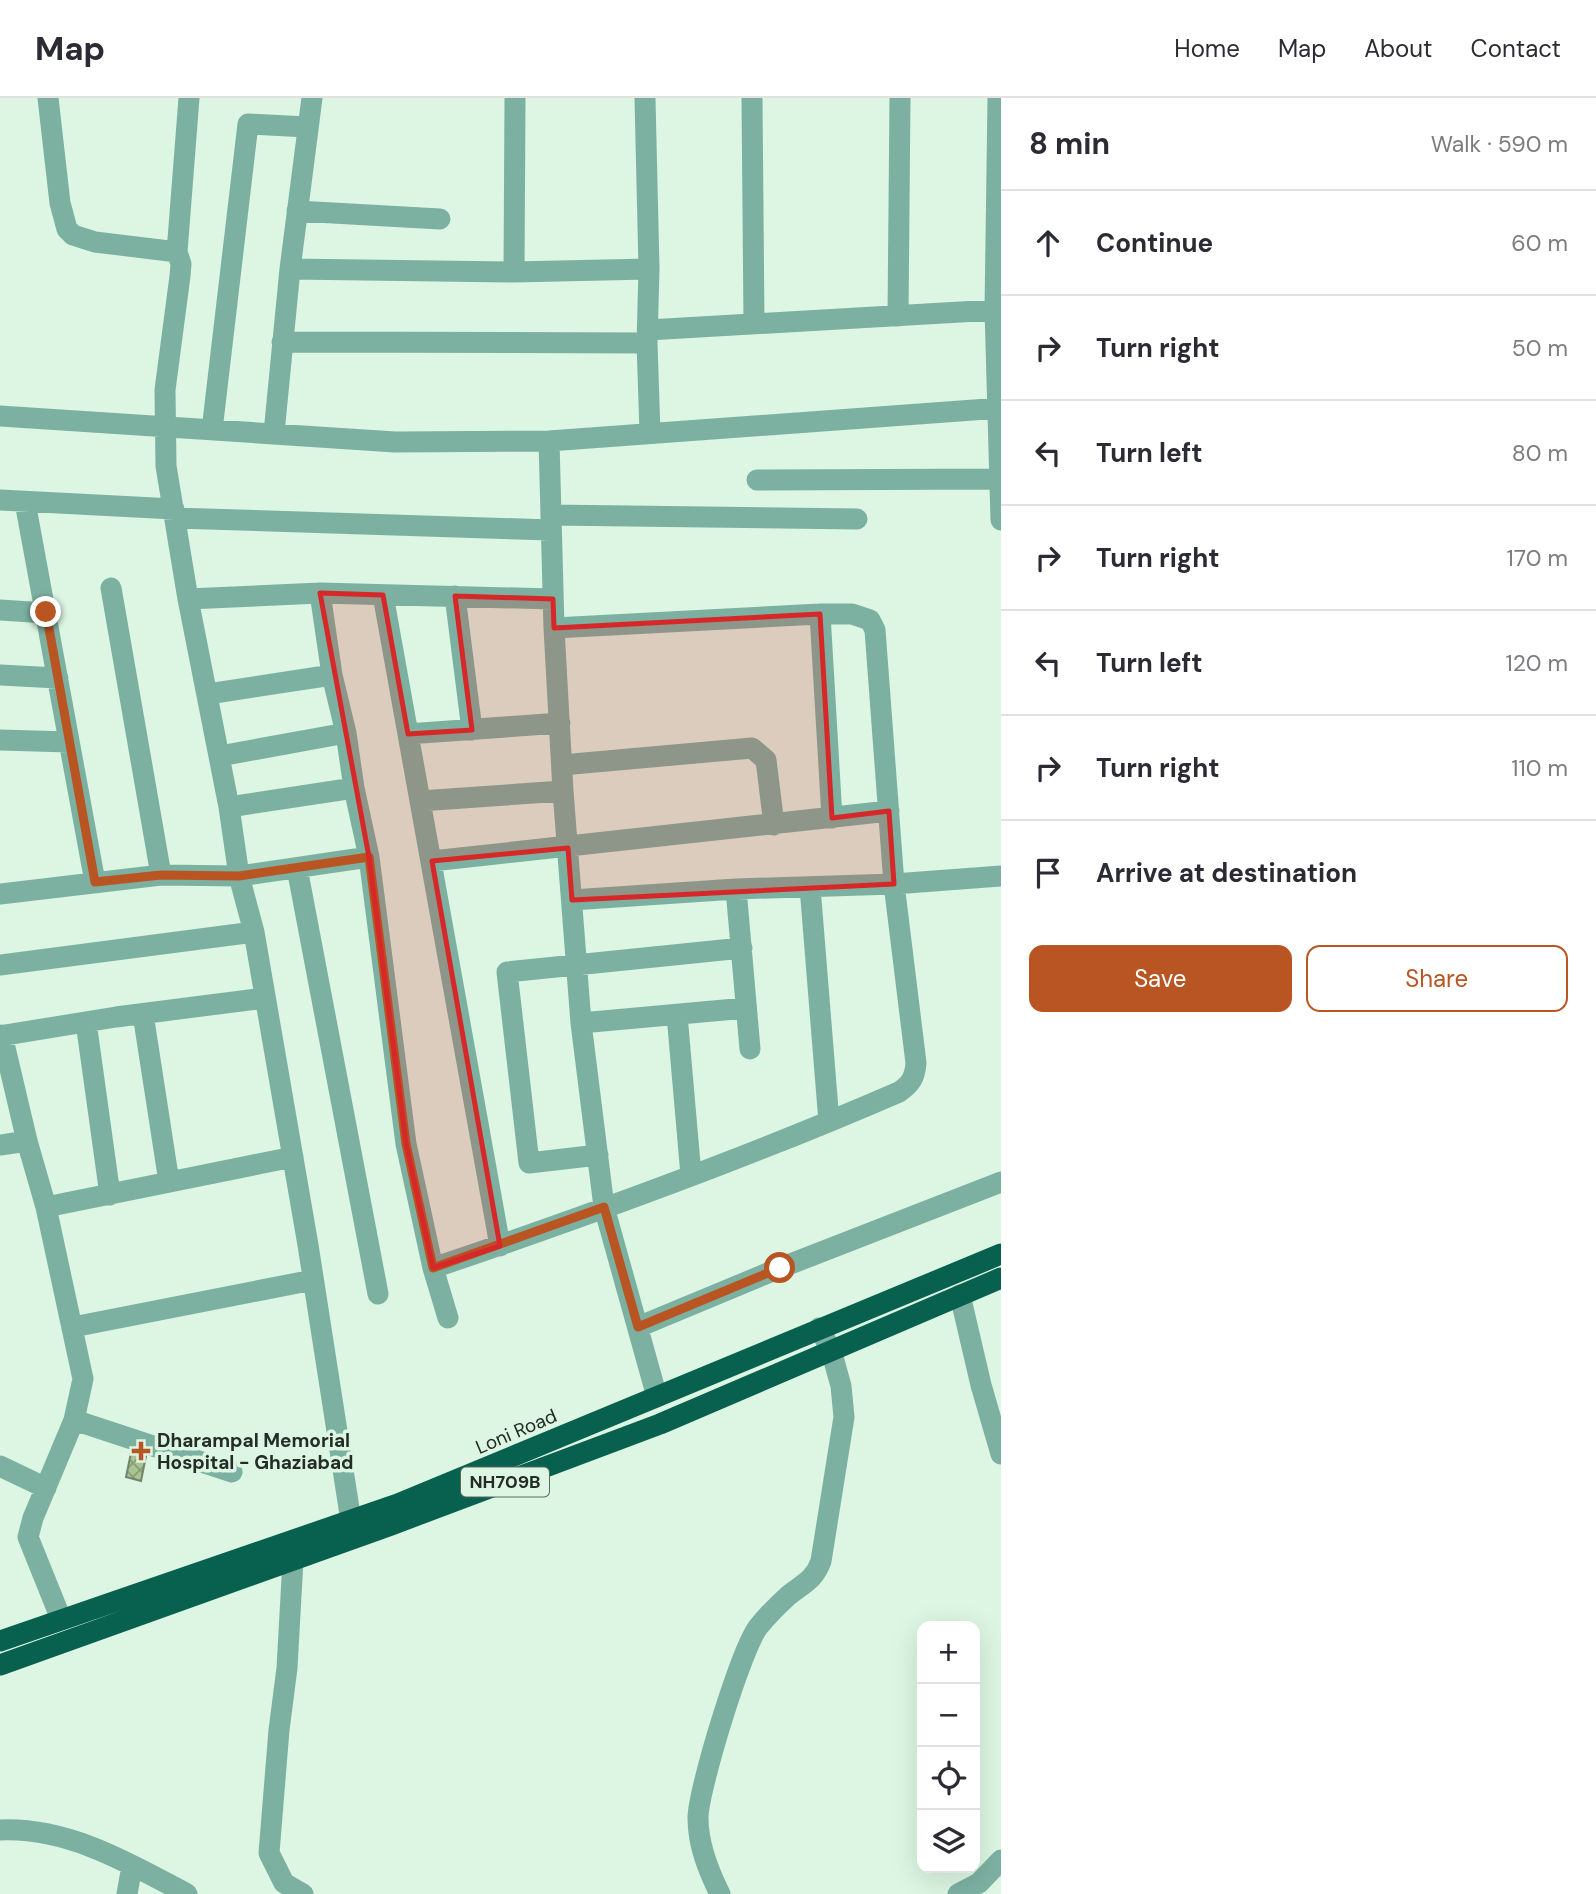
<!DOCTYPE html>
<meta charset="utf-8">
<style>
body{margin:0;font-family:"DM Sans",sans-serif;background:#f7f7f7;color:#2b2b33}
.controls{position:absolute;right:21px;bottom:21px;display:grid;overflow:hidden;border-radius:14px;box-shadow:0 7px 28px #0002}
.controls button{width:63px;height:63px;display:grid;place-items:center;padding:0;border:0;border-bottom:2px solid #e1e1e2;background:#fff;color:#2b2b33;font:35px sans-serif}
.stop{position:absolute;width:21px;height:21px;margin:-16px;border:5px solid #b95523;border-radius:50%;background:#fff}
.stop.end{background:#b95523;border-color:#fff;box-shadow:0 2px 7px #0008}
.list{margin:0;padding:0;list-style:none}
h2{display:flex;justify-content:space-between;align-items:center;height:91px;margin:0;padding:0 28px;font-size:30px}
h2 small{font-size:23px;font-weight:400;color:#7c7c81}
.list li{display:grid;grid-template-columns:46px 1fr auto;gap:21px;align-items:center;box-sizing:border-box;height:105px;padding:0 28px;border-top:2px solid #e1e1e2}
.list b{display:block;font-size:26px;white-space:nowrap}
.list em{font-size:23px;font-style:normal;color:#7c7c81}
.actions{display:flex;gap:14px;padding:21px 28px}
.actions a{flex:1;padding:16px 0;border:2px solid #b95523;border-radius:14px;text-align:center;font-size:24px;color:#b95523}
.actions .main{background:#b95523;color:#fff}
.icon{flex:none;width:38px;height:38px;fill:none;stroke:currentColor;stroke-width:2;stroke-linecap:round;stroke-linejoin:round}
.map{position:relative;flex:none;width:1001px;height:1796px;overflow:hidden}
header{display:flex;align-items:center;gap:42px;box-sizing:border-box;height:98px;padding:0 35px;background:#fff;border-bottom:2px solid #e1e1e2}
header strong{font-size:33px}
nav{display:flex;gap:38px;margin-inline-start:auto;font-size:24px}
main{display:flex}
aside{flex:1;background:#fff}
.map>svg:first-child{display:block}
.building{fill:url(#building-cross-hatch);stroke:#76836c;stroke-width:2}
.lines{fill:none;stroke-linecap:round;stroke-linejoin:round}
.minor{stroke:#7cb1a2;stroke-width:21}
.highway{stroke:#08604f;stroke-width:21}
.route{stroke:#b95523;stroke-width:9}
.marked{fill:#d62828;fill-opacity:0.2;stroke:#d62828;stroke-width:5;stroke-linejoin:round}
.poi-dot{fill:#b95523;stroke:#dcf6e3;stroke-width:2.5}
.labels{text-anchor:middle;stroke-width:7;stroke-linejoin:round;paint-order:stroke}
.shield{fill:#dcf6e3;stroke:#5a695e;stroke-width:2}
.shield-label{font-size:18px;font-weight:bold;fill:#232c25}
.street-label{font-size:19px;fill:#232c25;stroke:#dcf6e3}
.poi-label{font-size:19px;font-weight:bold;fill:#232c25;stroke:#dcf6e3;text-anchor:start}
</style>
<header>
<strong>Map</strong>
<nav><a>Home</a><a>Map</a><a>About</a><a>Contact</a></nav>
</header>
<main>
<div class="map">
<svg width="1001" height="1796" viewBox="0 0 1001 1796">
<defs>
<pattern id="building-cross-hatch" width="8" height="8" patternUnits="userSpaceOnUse" patternTransform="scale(1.75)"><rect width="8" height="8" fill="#a9c392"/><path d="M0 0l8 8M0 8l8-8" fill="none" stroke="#899f77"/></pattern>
</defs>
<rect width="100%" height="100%" fill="#dcf6e3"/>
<path class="building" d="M133,1345L148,1348L141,1383L126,1379Z"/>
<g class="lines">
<path class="minor" d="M48,0L60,105L67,131L73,137L95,144L177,154
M189,0L177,154L181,166L180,178L165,292L166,368L188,501L229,709L239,778L254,834L308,1147L351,1423
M645,0L649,171L647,245L650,335
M752,0L754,226
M998,0L995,212L1001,422
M297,113L440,121
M290,171L514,174L649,171
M514,174L515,0
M898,218L900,0
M648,232L995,212
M282,244L647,245
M0,318L395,344L549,343L1001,310
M212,332L248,26L307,29
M274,335L290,171L312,0
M549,343L554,530L563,693L581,925L604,1109L657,1299
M757,382L998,381
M0,402L174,411
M25,404L95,784
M551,417L857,421
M175,420L551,432
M111,490L161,777
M320,495L332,577L346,635L354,690L369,759L406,1046L433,1170L448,1220
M383,497L500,1148
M455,498L472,632
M188,501L320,495L553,501
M0,512L46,515
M820,516L832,720
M0,577L58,580
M208,596L332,577
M408,636L560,625
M0,642L69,644
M220,658L346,635
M562,667L752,650L766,662L774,727
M420,703L563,693
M229,709L354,690
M432,763L889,713
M297,770L378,1196
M810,789L829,1024
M736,791L750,951
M0,796L161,777L239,778L369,759
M572,802L736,791L894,786L1001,778
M0,867L254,834
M143,916L169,1084
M677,917L691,1077
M86,924L110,1097
M581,925L746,910
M2,937L27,1043L46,1109L83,1281L74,1322L33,1420L28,1439L61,1521
M0,938L116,919L265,900
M0,1047L27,1043
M598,1057L529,1065L507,874L742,850
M46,1109L293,1059
M433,1170C590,1117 747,1060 899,994C911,986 915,979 916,965L894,786L875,532L870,522L852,516H820L554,530
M960,1197L981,1287L1001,1356
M73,1229L313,1182
M638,1229L780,1170L1001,1084
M74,1322L232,1374
M0,1368L46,1390
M293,1462L287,1570L279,1632L269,1755L284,1785L303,1796
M0,1732C68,1729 129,1765 187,1796
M127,1796L132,1768
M720,1796C708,1772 698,1747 698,1720C698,1692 742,1548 759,1528C768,1517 779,1506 789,1497C803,1486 815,1481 821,1463L844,1319L841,1288L831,1252L819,1230
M958,1796L979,1785L1001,1762"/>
<path class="highway" d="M0,1543L398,1406L1001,1156
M0,1567L391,1427L660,1326L1001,1180"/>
</g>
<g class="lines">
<path class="route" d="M46,514L95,784L161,777L239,778L369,759L406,1046L433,1170L604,1109L638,1229L780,1170"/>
</g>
<path class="marked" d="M320,495L383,497L408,636L472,632L455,498L553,501L554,530L820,516L832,720L889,713L894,786L572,802L568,750L432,763L500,1148L433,1170L406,1046L369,759Z"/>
<path class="poi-dot" d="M137.5 1342.5h7v7h7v7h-7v7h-7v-7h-7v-7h7z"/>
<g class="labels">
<rect class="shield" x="461" y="1369.5" width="88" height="29" rx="5"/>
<g class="shield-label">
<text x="505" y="1390">NH709B</text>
</g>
<g class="street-label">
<text transform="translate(516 1333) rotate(-23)" y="7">Loni Road</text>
</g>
<g class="poi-label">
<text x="157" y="1349">Dharampal Memorial<tspan x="157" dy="22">Hospital - Ghaziabad</tspan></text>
</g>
</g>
</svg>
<div class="controls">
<button>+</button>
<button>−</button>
<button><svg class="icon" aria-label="locate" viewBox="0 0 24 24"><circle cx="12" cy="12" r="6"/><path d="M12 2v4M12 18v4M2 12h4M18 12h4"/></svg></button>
<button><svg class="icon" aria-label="layers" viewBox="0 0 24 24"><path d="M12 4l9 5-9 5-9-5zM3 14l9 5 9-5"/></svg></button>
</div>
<div class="stop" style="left:780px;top:1170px"></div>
<div class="stop end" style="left:46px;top:514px"></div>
</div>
<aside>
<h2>8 min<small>Walk · 590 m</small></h2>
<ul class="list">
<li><svg class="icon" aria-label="ahead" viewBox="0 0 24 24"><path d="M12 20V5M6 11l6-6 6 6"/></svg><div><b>Continue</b></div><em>60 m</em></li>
<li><svg class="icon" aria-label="right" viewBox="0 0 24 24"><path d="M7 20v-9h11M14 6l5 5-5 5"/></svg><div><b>Turn right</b></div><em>50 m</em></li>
<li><svg class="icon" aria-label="left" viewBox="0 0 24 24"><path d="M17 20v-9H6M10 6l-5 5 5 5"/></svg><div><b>Turn left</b></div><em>80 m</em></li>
<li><svg class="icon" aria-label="right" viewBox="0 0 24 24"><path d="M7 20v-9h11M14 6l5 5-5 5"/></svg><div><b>Turn right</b></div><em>170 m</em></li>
<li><svg class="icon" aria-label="left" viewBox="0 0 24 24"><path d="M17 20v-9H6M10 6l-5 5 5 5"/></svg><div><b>Turn left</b></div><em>120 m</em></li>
<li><svg class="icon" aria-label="right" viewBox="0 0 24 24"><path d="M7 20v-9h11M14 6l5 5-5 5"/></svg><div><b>Turn right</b></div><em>110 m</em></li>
<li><svg class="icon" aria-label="arrive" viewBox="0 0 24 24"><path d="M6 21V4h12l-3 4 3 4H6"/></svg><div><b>Arrive at destination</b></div></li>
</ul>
<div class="actions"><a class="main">Save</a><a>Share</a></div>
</aside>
</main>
